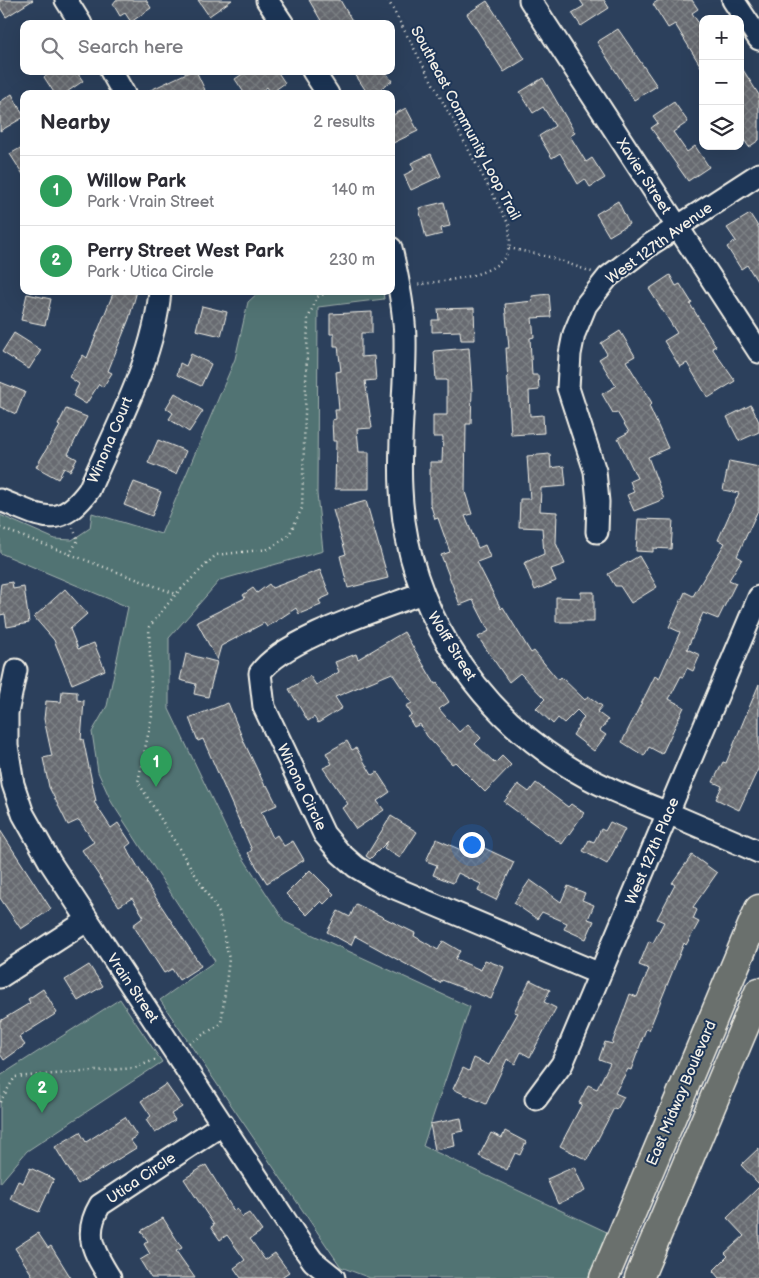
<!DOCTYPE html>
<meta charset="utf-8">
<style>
body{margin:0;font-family:"Balsamiq Sans",sans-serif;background:#f7f7f7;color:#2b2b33}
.controls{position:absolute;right:15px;top:15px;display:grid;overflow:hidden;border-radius:10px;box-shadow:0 5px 20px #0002}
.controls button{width:45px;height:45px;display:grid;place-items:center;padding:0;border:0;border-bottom:1px solid #e1e1e2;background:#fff;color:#2b2b33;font:25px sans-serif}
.you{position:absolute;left:471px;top:844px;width:18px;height:18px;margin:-12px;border:4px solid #fff;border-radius:50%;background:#1a73e8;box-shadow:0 0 0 8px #1a73e833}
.badge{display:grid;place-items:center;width:32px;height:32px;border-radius:50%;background:#8a5d65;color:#fff;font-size:16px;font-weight:700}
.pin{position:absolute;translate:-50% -41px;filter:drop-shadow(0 1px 2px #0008)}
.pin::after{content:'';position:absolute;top:26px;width:18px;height:15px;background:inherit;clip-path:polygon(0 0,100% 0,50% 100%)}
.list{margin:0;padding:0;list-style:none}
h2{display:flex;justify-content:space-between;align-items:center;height:65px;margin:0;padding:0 20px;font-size:21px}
h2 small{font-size:16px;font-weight:400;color:#7c7c81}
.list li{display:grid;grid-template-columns:32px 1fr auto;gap:15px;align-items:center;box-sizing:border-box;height:70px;padding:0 20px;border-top:1px solid #e1e1e2}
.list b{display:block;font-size:19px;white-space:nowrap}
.list p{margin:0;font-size:16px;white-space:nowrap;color:#7c7c81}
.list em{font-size:16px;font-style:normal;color:#7c7c81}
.icon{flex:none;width:28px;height:28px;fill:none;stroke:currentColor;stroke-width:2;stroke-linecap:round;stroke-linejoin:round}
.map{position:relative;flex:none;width:759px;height:1278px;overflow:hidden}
.search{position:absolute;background:#fff;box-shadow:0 5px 20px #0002;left:20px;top:20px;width:375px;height:55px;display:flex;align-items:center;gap:12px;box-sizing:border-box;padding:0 18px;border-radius:10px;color:#7c7c81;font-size:19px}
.panel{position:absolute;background:#fff;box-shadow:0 5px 20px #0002;left:20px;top:90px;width:375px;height:205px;border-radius:10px}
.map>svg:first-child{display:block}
.green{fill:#517373;stroke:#a2b2ae}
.building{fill:url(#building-cross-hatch);stroke:#f4f1e8}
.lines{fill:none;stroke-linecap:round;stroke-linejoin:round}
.minor-casing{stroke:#f4f1e8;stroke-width:25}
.major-casing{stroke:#f4f1e8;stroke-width:31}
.path{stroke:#f4f1e8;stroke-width:2.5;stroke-dasharray:1 4;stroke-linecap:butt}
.minor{stroke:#1d3557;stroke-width:21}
.major{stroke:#6a706d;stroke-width:28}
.labels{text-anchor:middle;stroke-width:4;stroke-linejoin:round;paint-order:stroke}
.street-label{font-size:15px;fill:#f4f1e8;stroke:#1d3557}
</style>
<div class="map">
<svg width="759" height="1278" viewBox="0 0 759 1278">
<defs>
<pattern id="building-cross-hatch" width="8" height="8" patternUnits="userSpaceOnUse" patternTransform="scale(1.25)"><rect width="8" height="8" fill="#676b71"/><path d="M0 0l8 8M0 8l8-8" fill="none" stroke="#7d8185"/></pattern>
</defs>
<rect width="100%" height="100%" fill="#2c405c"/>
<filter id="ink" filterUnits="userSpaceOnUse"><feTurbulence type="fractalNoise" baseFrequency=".02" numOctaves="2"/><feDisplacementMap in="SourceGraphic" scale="10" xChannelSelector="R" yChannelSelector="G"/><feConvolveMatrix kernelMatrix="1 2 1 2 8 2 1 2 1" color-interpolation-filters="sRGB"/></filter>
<g filter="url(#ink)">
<path class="green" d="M260,291H383L384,299L318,307L317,494L323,551L220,580L169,638V709L232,841L285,922L470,1007L423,1146L609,1233L588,1278H370L341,1267L160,1000L215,961L112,803L98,772L92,732L107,706L128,607L0,553V515L55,539L72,540L90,528L92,513L161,534L235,359L248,302Z
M120,999L162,1062L27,1151L0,1183V1076Z"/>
<path class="building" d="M0,0H33L6,17L0,7Z
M116,0H146L151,8L131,22L125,13L120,16L113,4Z
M198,0H232L209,16Z
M309,0H340L354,24H323Z
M580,0H604L609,8L581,26L572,13L584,6Z
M659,0H692L698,9L692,13L703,30V70L675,24L668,28L653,4Z
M487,1L525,59L504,72L467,14Z
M618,29L657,86L634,100L597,42Z
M740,65L759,95V140L749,147L740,134Z
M52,71H76L83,81L64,94H55L44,77Z
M191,71H196L205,90L197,94H142Z
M247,71H277L285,83L271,93L267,87L258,94H245L235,79Z
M353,71H385L392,81L372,94H368Z
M543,78L575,133L570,136L586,162L592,158L605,178L590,187L585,179L578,184L560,153L552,158L539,136L555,126L543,107L533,113L520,92Z
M12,94L24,117L0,131V102Z
M674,102L688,122L673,132L687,152L695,146L709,167L688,181L651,128L658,123L653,116Z
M406,108L418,131L391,144V116Z
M24,146V176L10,154Z
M431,154L441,176L411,190L404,175L414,170L411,163Z
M618,201L629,224L609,236L596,214Z
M444,202L450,226L441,228L442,234L426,238L419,208Z
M750,214L759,228V284L747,265L741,269L727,247L736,241L727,228Z
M670,275L676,286L680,284L692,303L690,304L716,346L712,348L735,381L708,398L687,363L680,367L664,341L677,333L649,289Z
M114,291H137L129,319L108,371L112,373L103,387L99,384L86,404L73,396L79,384L69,377L83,355L87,358Z
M27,294L51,299L45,325L21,320Z
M549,294L551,317L532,318L534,337L530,338L532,375H538L539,390L529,391L530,416L543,415L544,433L511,435L506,348H509L505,304L533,301L532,296Z
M202,306L227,312L221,336L196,330Z
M474,308L475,340H461L460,331L432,332V320H439L438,309Z
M372,312V333H361V357L374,356L376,380L365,381L372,428L357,429L359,452H369V489H335L336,441H333L332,420L336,419L335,410H339L336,372L341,371L338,346H334V334H330V314Z
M620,331L635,356L626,361L652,403L649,406L668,448L648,457L664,499L634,511L627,495L634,492L630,481L637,478L618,438L629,432L617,412L613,413L602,394L616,386L599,359L607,354L601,343Z
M14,333L41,350L29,369L2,352Z
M469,348L472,391L471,424H466L465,492L472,514L465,516L478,548L485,545L490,557L477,562L501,609L503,607L531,653L534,651L558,680L561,677L585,700L588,696L602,706L597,712L608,720L600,731L606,735L594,751L573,735L584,717L577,710L564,723L558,718L553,724L536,708L545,699L520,673L509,682L478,637L489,631L473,600L460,605L441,555L450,552L438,518L435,519L430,503V462H442L443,437H433V415H447V380H436L434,351Z
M191,354L211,364L201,386L177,375L180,363L186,366Z
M0,382L25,392L16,414L0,407Z
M175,393L203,411L189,432L169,419L173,413L166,408Z
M751,405L759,422V432L739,441L727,417Z
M66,409L87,417L68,454L77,459L70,471L64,468L58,479L36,467L60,426L58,425Z
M158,440L186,451L176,474L148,463Z
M550,454L551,468L564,466L566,486L541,488L540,511L557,512L556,543L565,564L551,569L556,581L535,590L524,563L544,554L542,528L519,527L520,499H530L527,456Z
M729,461L759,467V508L737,556L742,559L729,580L736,583L718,619L703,613L687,649L700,655L693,671L687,668L683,677L681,676L669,699L684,707L670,737L662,754L649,747L644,756L622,742L655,676L659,679L680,632L669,627L685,592L693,596L725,543L718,540L739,493L723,490Z
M134,482L161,492L152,516L124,505Z
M366,501L388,578L348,588L340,556L346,554L333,510Z
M638,519L673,520L671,549L653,548V552L636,551Z
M639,556L657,587L631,603L620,586H615L608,574Z
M320,570L330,595L319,600L321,605L299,614L296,608L267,627L264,623L221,646L217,660L197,622L245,598L243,595L253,588L257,593L269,584L272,588Z
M12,582L13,589L24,587L29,623L7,627L5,614L0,615V590L1,584Z
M65,589L87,614L70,629L78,649L94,643L105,670L72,684L54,640L34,617Z
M581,592H594V622H556V597L581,598Z
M404,632L435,684L437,683L449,702L439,709L459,732L468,724L481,738L475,744L495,763L502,756L511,765L485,792L455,762L452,764L427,736L420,724L414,727L408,717L412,715L406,706L412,703L392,673L335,697L342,708L318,723L314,717L308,721L289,689L310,676L316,685L339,672L335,662L356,654L358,659Z
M186,654L217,662L208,697L194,694L196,684L180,680Z
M759,684V767L739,810L716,799L722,786L713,782L723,762L726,763Z
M62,691L77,692V700L84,701L81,740L83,739L96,801L94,802L111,828L118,823L131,843L126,847L147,882L146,883L201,966L179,980L172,969L164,973L133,925L144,917L132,898L119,906L82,850L94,842L79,820L68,825L49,787L43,758L52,756L44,719L46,701L61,702Z
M228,703L244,742L265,786L267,785L277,805L261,812L273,838L277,835L284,846L293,841L304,860L267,883L248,853L252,850L203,739L198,741L189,718Z
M347,741L352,750L356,748L372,775L377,772L390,792L377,801L384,810L356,829L342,808L348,804L323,768L332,764L326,753Z
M536,783L568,807L571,804L584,813L562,844L504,802L518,784L529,792Z
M391,816L417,832L400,858L384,848L388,841L370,859L366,856Z
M610,822L625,829L607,864L583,851L589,840L594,842L601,829L605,831Z
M0,830L51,909L21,929L0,898Z
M436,839L477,857L482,847L514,862L496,900L478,891L481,884L458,873L453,883L433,875L437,865L426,861Z
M692,855L717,873L693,907L697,910L693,919L699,922L686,945L684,943L649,1030L646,1029L631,1070L628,1069L615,1093L624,1097L617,1109L614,1108L587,1160L560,1146L582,1104L579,1103L588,1085L597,1089L610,1063L599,1059L605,1042L612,1044L630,994L637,997L649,969L639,965L649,941L653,943L664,922L657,919L675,885L672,883Z
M310,870L334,894L324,904L321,901L307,915L286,894Z
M530,880L561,902L568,886L585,893L582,900L594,905L588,919L594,921L586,939L564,929L567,923L542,912L537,919L514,903Z
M356,904L415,933L414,936L438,950L443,941L460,951L455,959L481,970L485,960L504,967L491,999L442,980L440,983L355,936L351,945L327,932L338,911L350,917Z
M89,965L103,986L78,1001L65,980Z
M530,980L550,990L544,1002L556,1008L530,1057L521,1052L515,1064L507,1059L486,1104L453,1089L463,1068L469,1071L474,1058L489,1065L518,1013L514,1012Z
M43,989L57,1013L19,1037L25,1045L4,1060L0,1054V1021L30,1003L28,999Z
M166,1084L182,1107L171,1114L175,1120L155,1133L146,1120L151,1116L141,1101Z
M125,1117L137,1136L130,1140L136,1148L78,1184L55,1147L80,1132L86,1142Z
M461,1118L463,1131L453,1133L455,1146L435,1150L430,1124Z
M505,1131L526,1142L520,1155L515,1153L507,1170L479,1156L491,1133L502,1138Z
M759,1148V1184L741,1165Z
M206,1165L234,1211L237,1209L242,1217L249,1213L262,1231L250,1239L265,1260L275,1253L289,1272L280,1278H241L234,1268L245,1260L227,1235L220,1240L211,1227L214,1225L184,1179Z
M574,1167L585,1191L558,1204L547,1179Z
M30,1168L54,1179L39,1212L10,1199L18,1181L23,1183Z
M759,1187V1278H719L713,1271L728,1256L725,1253L744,1236L727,1218Z
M163,1218L182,1248L176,1251L195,1278H151L140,1260L150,1254L144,1244L148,1241L141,1231Z
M38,1233L48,1248L51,1246L71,1278H34L15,1248Z"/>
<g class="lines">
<defs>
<path id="minor" d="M66,0L81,24
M267,0L283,24
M530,0L759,352
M733,0L759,39
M111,71L124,94
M313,71L328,94
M391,248C398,278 404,307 405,338C406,388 398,438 401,489C406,601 470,704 564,764C596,785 633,799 668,813C698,826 729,839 759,852
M0,500C42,516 58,532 89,490C116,427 154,360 160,291
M597,532L598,502L595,471L568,388L570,354L574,334L586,305L608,277L651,244L759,174
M422,593C381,609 283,639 260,673L264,707L324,834L340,853L356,867L383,883L600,974
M16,670L7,713V746L13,784L23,814L50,862L88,920L303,1247L313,1261L334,1278
M0,977L88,920
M536,1099L562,1064L759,597
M110,1278C93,1251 83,1234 100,1205L223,1124"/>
<path id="major" d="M604,1278L759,909
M639,1278L759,992"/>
</defs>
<use href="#minor" class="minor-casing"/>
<use href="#major" class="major-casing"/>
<path class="path" d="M388,0L509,225C509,232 511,241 509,248C502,278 443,280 417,285
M509,248L549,257L592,272
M0,528L176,594
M69,555L78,540L73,528
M189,1043L221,1024L229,959L219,913L138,782L152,716L149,627L176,594L216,555L269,549L289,535L302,508L308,319L317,297L332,291
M0,1102L15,1077L135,1068L157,1059"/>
<use href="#minor" class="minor"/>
<use href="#major" class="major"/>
</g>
</g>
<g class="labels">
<g class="street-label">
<text transform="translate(466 123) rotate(62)" y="5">Southeast Community Loop Trail</text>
<text transform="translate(644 176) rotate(57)" y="5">Xavier Street</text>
<text transform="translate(659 243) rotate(-36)" y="5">West 127th Avenue</text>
<text transform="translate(110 440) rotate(-67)" y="5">Winona Court</text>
<text transform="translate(452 646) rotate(58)" y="5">Wolff Street</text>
<text transform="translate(302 787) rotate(64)" y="5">Winona Circle</text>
<text transform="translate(652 851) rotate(-67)" y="5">West 127th Place</text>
<text transform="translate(133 988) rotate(56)" y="5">Vrain Street</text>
<text transform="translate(681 1093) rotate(-67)" y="5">East Midway Boulevard</text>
<text transform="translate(141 1178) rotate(-34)" y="5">Utica Circle</text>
</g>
</g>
</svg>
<div class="controls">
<button>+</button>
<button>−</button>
<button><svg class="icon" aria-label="layers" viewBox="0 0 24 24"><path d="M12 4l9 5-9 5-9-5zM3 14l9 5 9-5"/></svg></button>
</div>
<div class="you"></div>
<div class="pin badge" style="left:156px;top:787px;background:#2e9e5b">1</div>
<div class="pin badge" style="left:42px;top:1113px;background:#2e9e5b">2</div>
<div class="search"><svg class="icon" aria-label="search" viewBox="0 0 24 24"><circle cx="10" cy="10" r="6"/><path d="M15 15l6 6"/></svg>Search here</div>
<section class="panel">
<h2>Nearby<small>2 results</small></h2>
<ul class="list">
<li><span class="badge" style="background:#2e9e5b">1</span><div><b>Willow Park</b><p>Park · Vrain Street</p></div><em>140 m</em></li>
<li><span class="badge" style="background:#2e9e5b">2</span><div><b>Perry Street West Park</b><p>Park · Utica Circle</p></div><em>230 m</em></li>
</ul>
</section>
</div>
